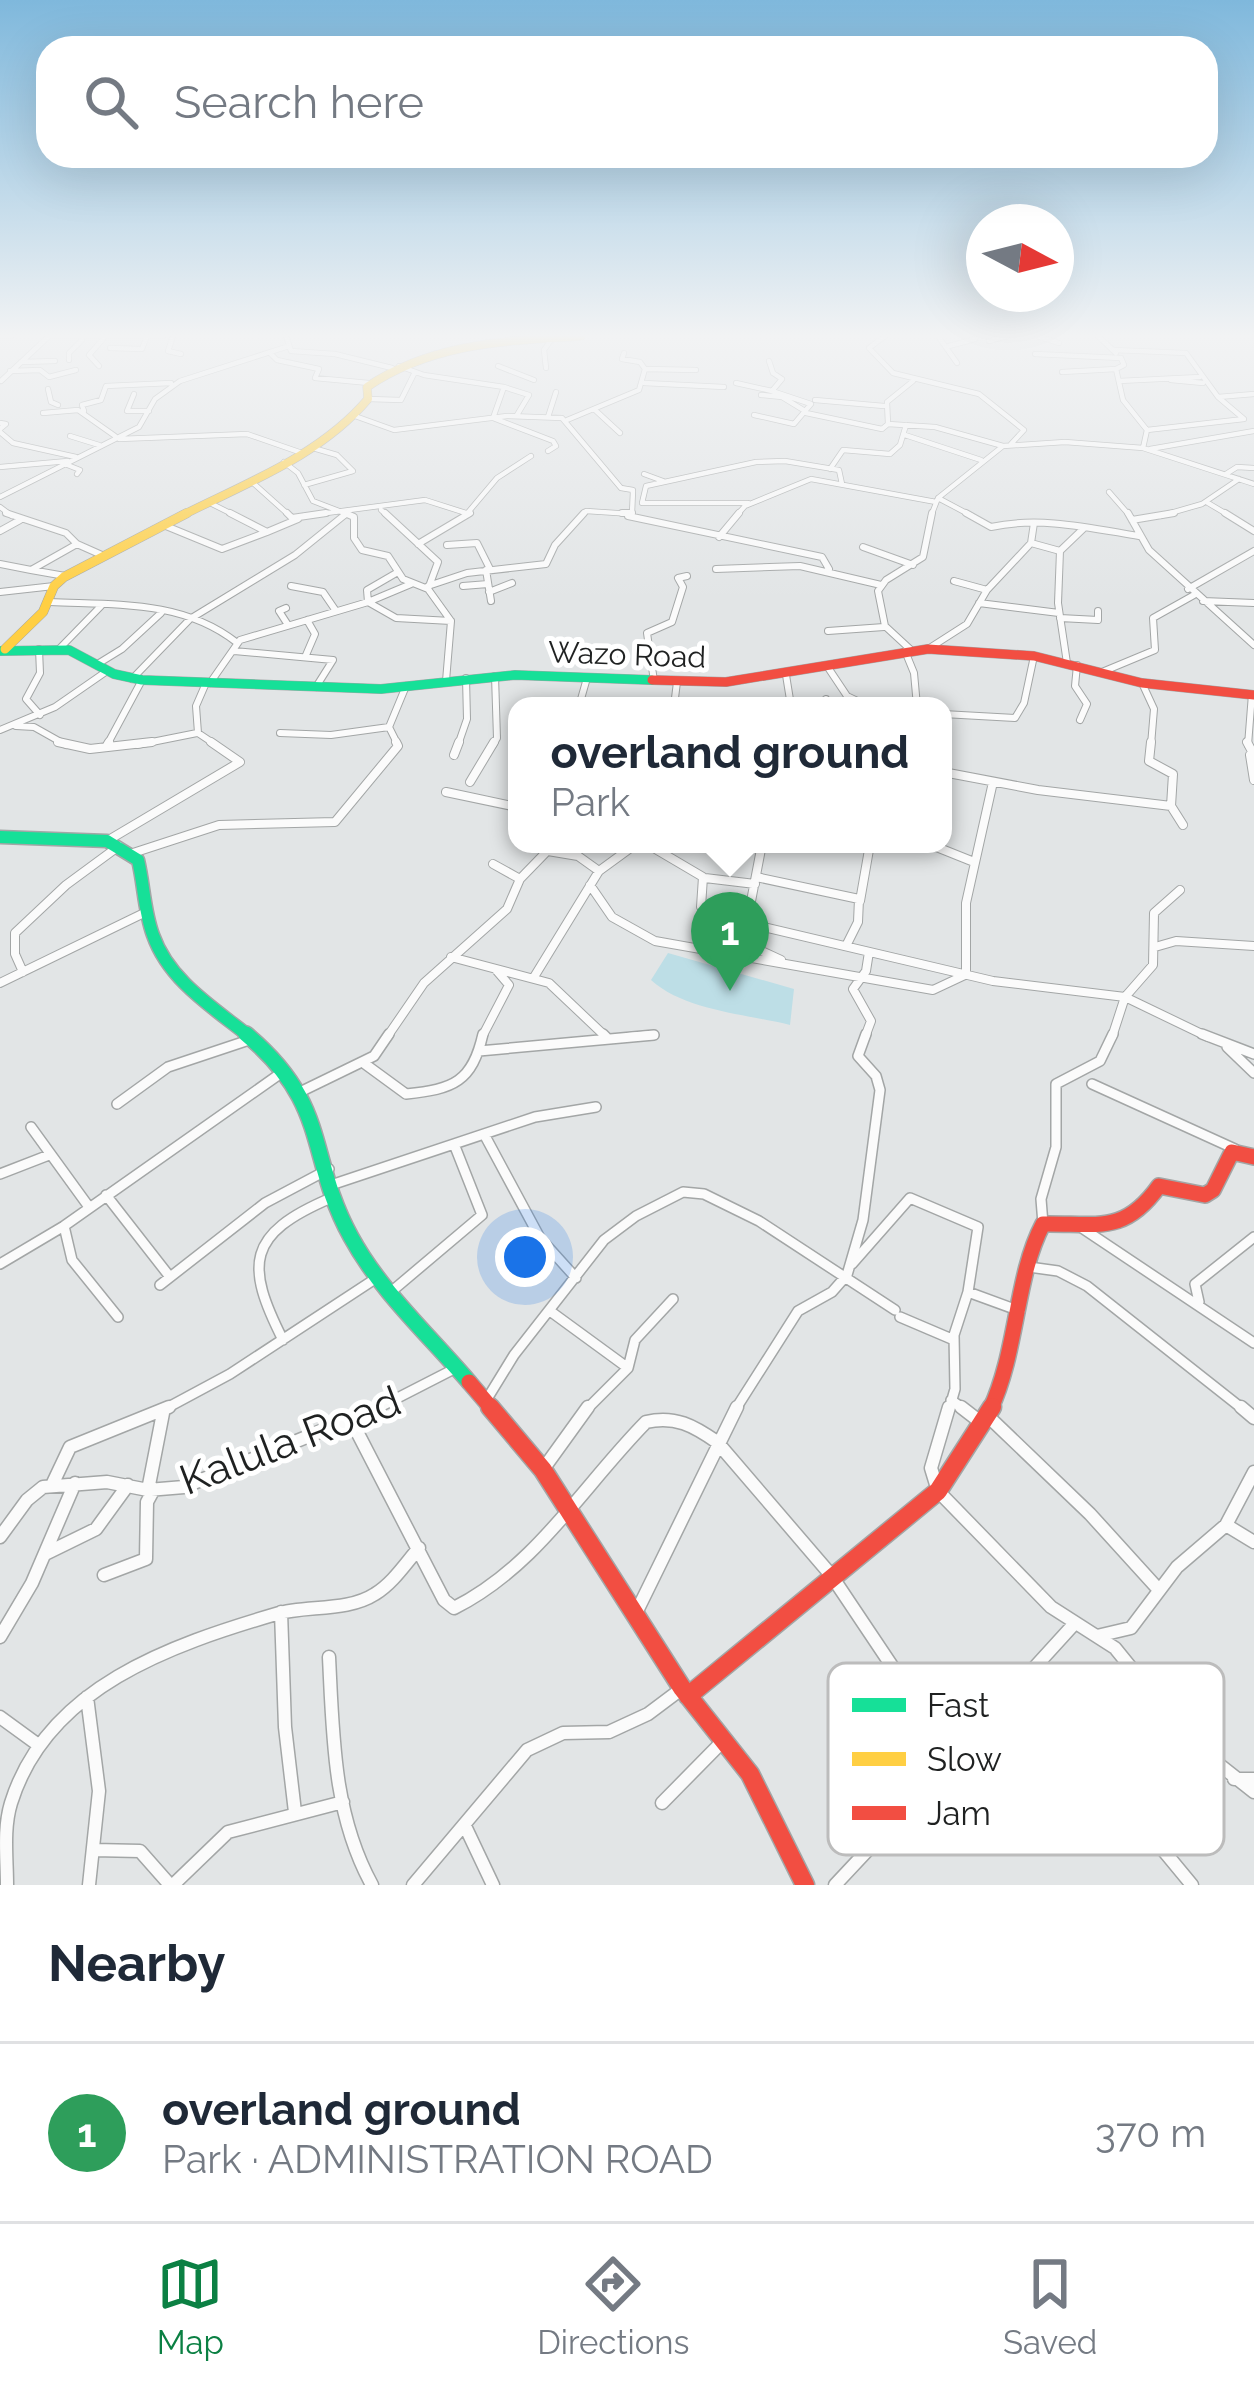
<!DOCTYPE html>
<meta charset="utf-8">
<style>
body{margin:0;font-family:Raleway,sans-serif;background:#f2f2f3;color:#1f2937}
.compass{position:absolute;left:966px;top:204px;width:108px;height:108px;border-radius:50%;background:#fff;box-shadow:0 12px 48px #0002;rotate:97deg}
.you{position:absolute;left:525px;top:1257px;width:42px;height:42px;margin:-30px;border:9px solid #fff;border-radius:50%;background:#1a73e8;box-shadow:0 0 0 18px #1a73e833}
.badge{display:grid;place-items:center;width:78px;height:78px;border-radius:50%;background:#0b8043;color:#fff;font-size:39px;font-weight:700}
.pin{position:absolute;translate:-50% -99px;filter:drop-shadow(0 3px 6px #0008)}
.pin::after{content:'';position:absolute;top:63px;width:42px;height:36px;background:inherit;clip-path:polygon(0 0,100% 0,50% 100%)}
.popup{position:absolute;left:508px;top:697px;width:444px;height:156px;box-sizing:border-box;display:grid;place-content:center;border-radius:24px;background:#fff;filter:drop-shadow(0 3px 9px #0005);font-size:39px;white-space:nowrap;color:#747a83}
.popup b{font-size:45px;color:#1f2937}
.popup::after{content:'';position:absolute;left:50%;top:100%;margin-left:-24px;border:24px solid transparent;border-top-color:#fff}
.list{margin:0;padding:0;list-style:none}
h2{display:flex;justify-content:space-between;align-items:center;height:156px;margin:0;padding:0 48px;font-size:51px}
h2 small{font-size:39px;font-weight:400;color:#747a83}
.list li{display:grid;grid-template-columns:78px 1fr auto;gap:36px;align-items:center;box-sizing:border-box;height:180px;padding:0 48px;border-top:3px solid #e0e1e3}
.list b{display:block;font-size:45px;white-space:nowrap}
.list p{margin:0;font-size:39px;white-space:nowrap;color:#747a83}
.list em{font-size:39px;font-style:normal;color:#747a83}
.icon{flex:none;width:66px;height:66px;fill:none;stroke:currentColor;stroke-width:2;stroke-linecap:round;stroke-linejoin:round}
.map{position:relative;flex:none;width:1254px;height:1885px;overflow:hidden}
.search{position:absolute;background:#fff;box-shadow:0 12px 48px #0002;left:36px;right:36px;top:36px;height:132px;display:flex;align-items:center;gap:30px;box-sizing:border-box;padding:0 42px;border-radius:36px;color:#747a83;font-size:45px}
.sheet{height:336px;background:#fff}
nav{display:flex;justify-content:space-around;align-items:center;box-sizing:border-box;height:168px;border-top:3px solid #e0e1e3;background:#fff;font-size:33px;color:#747a83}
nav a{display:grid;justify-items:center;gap:6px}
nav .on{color:#0b8043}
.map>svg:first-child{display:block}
.green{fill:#bddee6}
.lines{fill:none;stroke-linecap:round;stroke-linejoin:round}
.street-far4-casing{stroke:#a3a6a6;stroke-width:6}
.street-far3-casing{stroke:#a3a6a6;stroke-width:8}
.street-far2-casing{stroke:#a3a6a6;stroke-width:10}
.street-far1-casing{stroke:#a3a6a6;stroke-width:12}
.street-casing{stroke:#a3a6a6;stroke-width:15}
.fast-far2-casing{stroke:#a3a6a6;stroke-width:10}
.fast-far1-casing{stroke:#a3a6a6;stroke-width:15}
.fast-casing{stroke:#a3a6a6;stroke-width:18}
.slow-far1-casing{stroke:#a3a6a6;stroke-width:9}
.slow-casing{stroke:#a3a6a6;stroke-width:10}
.jam-far2-casing{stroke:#a3a6a6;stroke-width:10}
.jam-far1-casing{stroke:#a3a6a6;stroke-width:18}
.jam-casing{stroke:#a3a6a6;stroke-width:21}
.street-far4{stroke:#fbfbfb;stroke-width:4.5}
.street-far3{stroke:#fbfbfb;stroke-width:6}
.street-far2{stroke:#fbfbfb;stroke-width:8}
.street-far1{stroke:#fbfbfb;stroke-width:9}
.street{stroke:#fbfbfb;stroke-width:12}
.fast-far2{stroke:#16e098;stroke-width:9}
.fast-far1{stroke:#16e098;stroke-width:12}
.fast{stroke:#16e098;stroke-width:15}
.slow-far1{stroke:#ffcf43;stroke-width:8}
.slow{stroke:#ffcf43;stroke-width:9}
.jam-far2{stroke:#f24e42;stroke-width:9}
.jam-far1{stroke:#f24e42;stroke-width:15}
.jam{stroke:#f24e42;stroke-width:18}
.labels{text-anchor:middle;stroke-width:10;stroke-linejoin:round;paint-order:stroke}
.far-street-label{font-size:30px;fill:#1f2121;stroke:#fff}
.near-street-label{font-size:42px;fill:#1f2121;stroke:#fff}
.key{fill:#fff;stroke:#bcbcbc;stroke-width:3}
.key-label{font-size:33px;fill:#1f2121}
</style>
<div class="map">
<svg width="1254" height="1885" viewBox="0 0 1254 1885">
<rect width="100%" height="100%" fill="#e2e5e6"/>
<path class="green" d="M668,953L794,989L790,1025C747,1014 685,1011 651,980Z"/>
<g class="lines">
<defs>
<path id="street-far4" d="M0,336H11
M47,336H163
M173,336L168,351L181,354
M286,336L291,351L335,354L392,368
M885,336L869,348L893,373L979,394L1024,430L1011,444
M938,336L957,363
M1037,336L1059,343
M1098,336L1116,353
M989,341L1007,336
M949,346L975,339
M110,348L142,349L146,339
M1114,350L1186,353L1218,397
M270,353L277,360L319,369L315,378L369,383
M624,353L622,359L640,362L645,369L696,370
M1035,354L1121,358
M1121,358L1124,365L1116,369L1123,400L1147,430L1143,448L1254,484
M69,360V353L82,340
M21,362L55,361
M99,366L89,355L103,339
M399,366L424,375L504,387L493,418L553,441L556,446L548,451
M498,366L534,380
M546,368L544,350L553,337
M10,371L40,370L49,377L76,370
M1062,372L1116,369
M1171,380L1203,383
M1,381L48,337
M1119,381L1200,377
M644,383L724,387
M736,383L772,391
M504,387L529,395L517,415
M48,389L51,402L58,405
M134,394L127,411H149
M761,395L782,397L805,411
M368,399L401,400L415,372
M815,400L884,406
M594,409L620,433
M84,411L82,405L101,400L106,386L171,383
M43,413L78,410L115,436
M806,413L882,429L888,424L887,402L913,381
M754,415L794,424L811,404L772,391L782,379L773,373L769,361
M355,416L394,430L507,416L562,418L621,488L633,490L632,514L586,511L581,516
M548,417L556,392
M567,420L639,390L645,369
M0,423L6,424L0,429
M888,424L935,427L1003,446
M1147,430L1244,419L1218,397L1254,394
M0,432L13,443L76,457
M905,435L981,460
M70,436L99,445
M119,439L247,434L302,453
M1150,449L1254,431
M284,462L298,473L313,501L352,516
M65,464L80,470L77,474
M0,467L68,461
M830,469L843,450L890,454L900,445L906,425
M644,474L663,481
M1226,474L1237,467L1254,468
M252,482L290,516
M304,485L353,471L337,455L313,448
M1109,492L1130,516
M0,497L139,427L155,399L180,381L289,346
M938,498L972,516
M642,503L646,486L756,462L785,461L839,470L842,484
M643,503H748
M1208,503L1230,516
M212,504L236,516
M0,507L12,516
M381,510L388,516
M304,516L425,500L469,514
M344,516L347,513
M465,516L497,478L531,456
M736,516L745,506L811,479L936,502
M931,516L938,498L1003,446L1065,442L1143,448
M1160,516L1202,504L1239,479"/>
<path id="street-far3" d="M6,513L66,533L77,544L104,556
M230,513L267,532L298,519
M287,513L292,518L326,513
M345,513L354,517V538L362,550L388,556L403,579L428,589
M385,513L438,562L428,589L451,621L446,681
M622,513H632
M966,513L991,527C1040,516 1090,528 1139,536
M1128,513L1149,550L1254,645
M1225,513L1254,531
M628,516L822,557L829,569
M1132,520L1174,513
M166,526L222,549L267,532
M0,531L20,520
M719,537L739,513
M1031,543L1060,551L1084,528
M418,544L470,513
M447,545L477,543L490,569
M863,547L913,565
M1060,551L1058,603L1067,663
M0,564L31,570L77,544
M716,569L800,566L881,585
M31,570L65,576
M486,570L491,601
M398,572L367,590L368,602L396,618L451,621
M954,581L987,590
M291,586L323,592L336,611
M428,586L467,573L546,564L555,545L584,513
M463,586L488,584
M1188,589L1254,551
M0,592L54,586
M489,592L512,583
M1203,601L1254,603
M50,602C116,605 182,600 236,642
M979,603L1059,613
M286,608L279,611L288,625
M1060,618L1098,620V611
M828,631L884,627
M60,648L101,606
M39,649L40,673L26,699L40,715
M928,649L967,624L987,590L1031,543L1034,523
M911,650L885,626L878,591L886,580L923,557L932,513
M234,651L333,660L316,687
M905,651L914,673L917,706
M306,655L315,634L307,620
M96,665L122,649L161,613
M1077,665L1075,686L1087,704L1080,720
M829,669L847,696L868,706
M1102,672L1155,650L1153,618L1194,595
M786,675L791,706
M132,679L190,619L295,555L347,513
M654,681L647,633L672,622L683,587L678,578L687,576
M206,683L196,706L198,733L216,745
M210,683L240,640L368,602L411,584
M1142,683L1154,709L1151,745
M826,699L827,706
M579,706L587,678
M674,706L677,682
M943,714L1015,718L1024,703L1034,656
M16,726L34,727L66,745
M0,730L55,707L107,671
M280,733L331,735L389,727
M107,745L142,680
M137,745L197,733
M398,745L389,727L406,686
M458,745L467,719L466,678
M493,745L497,738L495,676
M1248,745L1252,694"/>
<path id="street-far2" d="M58,742L90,749L152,742
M1151,742L1149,761L1173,774L1171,806L1183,825
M1247,742L1254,755
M106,747L109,742
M454,755L459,742
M1250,755L1254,780
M943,772L1038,790L1171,806
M470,782L494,742
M446,792L517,807
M107,841L240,762L211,742
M647,844L703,877L701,907L713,915L993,981L1125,997L1208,1037
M929,844L974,862
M548,851L578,856L599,871
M133,853L219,825L335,822L398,746L396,742
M493,864L520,879
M756,877L859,899L858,922L846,946
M705,878L755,884
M590,885L612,917L655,941L933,990L965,975
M860,901L870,844
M742,942L781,960
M1155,947L1176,941L1254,946
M451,957L549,983L606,1037
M734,957L747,922L762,844
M23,972L15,954V933L66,885L119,846
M966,973V903L993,782
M534,977L599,871L636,844
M0,983L144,913
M387,1037L424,983L507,909L520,879L554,844
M482,1037L509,985L497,971
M628,1037L654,1035
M865,1037L871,1021L853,989L866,971L869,952
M1112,1037L1125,997L1153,965L1154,913L1180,890"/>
<path id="street-far1" d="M603,1034L607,1038
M1202,1034L1254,1054
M1227,1047L1254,1073
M479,1051L654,1035
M365,1064L406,1094C454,1089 472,1082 483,1034
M1092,1084L1235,1149
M300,1092L374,1056L389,1034
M117,1104L168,1067L249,1040
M31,1127L89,1207
M484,1134L540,1238L576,1278
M0,1174L49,1155
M331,1185L535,1117L596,1107
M106,1195L170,1277
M1043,1224L1041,1199L1056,1147V1084L1100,1061L1113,1034
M64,1226L72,1260L118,1317
M1079,1226L1254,1343
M0,1264L64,1226L284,1071
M852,1264L910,1198L978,1227L968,1292L954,1335L955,1389L949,1410
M1029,1267L1058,1271L1087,1286L1244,1410
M160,1285L265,1203L329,1169
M392,1291L482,1215L454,1144
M968,1292L1020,1311
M1199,1302L1195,1284L1254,1237
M550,1311L628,1368
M900,1317L954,1340
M283,1340C245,1265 246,1234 331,1198
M487,1399L514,1355L604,1240L636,1216L683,1192L704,1194L759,1221L895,1310
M951,1400L965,1410
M163,1410L230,1374L378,1277
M374,1410L456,1368
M586,1410L628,1368L635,1340L673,1299
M735,1410L798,1311L832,1292L847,1275L863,1220L880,1090L876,1076L858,1056L866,1034"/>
<path id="street" d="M949,1407L931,1468L938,1491L1051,1607L1115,1648L1193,1744L1254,1792
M961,1407L983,1424
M1241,1407L1254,1418
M993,1421L1090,1514L1159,1590
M352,1422L444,1600L454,1608C537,1566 582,1487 646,1422C675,1415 694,1426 717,1442L831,1575L906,1687L941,1745L946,1789
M544,1468L588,1407
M52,1485L70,1447L169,1407
M148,1490L163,1413
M1226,1525L1254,1542
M0,1537L27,1500L43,1487L107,1482L148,1490L184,1487L380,1407
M45,1554L96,1529L128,1485
M104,1575L146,1559L147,1502L153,1491
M281,1612L285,1727L295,1812
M636,1613L737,1407
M1097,1636L1131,1628L1177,1567L1226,1525L1254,1472
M0,1637L32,1583L75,1483
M329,1657C333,1736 333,1814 372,1885
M1024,1679L1075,1623
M87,1697L99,1791L89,1885
M0,1717L37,1744
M1193,1743L1217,1690
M1234,1779H1254
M662,1803L724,1740
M465,1826L493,1885
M1149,1833L1192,1885
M94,1850L140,1851L170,1885
M7,1885C7,1858 3,1829 11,1803C47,1687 171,1645 276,1614C307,1605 347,1612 375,1594C393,1583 405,1564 419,1548
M173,1885L228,1832L343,1802
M413,1885L527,1750L563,1733L609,1732L648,1714L680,1690
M835,1885L924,1790L1028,1784"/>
<path id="fast-far2" d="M0,651L69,650L114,674L142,680L381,689L515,675L652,680"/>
<path id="fast-far1" d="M0,837L107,841L138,860C144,885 144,911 153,935C169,981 214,1008 250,1037"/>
<path id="fast" d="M246,1034C331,1105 306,1155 351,1237C381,1292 429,1335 469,1382"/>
<path id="slow-far1" d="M181,516C246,483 320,456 368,399L367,387C432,343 505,341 581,336"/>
<path id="slow" d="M5,649L43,612L54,586L64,577L187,513"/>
<path id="jam-far2" d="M652,680L726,682L928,649L1034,656L1142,683L1254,695"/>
<path id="jam-far1" d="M469,1382L493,1410
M990,1410C1018,1351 1015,1277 1043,1224C1097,1223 1124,1235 1159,1186L1205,1195L1213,1190L1232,1152L1254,1157"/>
<path id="jam" d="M490,1407L543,1470L682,1688L750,1774L805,1885
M688,1696L938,1491L992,1407"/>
</defs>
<use href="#street-far4" class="street-far4-casing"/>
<use href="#street-far3" class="street-far3-casing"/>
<use href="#street-far2" class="street-far2-casing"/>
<use href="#street-far1" class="street-far1-casing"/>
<use href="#street" class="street-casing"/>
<use href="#fast-far2" class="fast-far2-casing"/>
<use href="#fast-far1" class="fast-far1-casing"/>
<use href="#fast" class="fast-casing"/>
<use href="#slow-far1" class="slow-far1-casing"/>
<use href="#slow" class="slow-casing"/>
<use href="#jam-far2" class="jam-far2-casing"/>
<use href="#jam-far1" class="jam-far1-casing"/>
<use href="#jam" class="jam-casing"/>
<use href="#street-far4" class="street-far4"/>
<use href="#street-far3" class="street-far3"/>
<use href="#street-far2" class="street-far2"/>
<use href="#street-far1" class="street-far1"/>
<use href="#street" class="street"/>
<use href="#fast-far2" class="fast-far2"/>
<use href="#fast-far1" class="fast-far1"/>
<use href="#fast" class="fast"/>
<use href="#slow-far1" class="slow-far1"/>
<use href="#slow" class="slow"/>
<use href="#jam-far2" class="jam-far2"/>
<use href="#jam-far1" class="jam-far1"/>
<use href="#jam" class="jam"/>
</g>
<linearGradient id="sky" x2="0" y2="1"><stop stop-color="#7fb8dc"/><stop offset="0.56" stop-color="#f2f3f4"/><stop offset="1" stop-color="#f2f3f4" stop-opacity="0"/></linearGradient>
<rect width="1254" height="599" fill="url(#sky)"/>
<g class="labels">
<g class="far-street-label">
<text transform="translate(627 655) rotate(2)" y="10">Wazo Road</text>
</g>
<g class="near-street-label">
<text transform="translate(290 1440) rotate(-21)" y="15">Kalula Road</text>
</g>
</g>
<rect x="828" y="1663" width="396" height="192" rx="18" class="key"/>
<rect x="852" y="1698" width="54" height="14" fill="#16e098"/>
<rect x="852" y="1752" width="54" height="14" fill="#ffcf43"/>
<rect x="852" y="1806" width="54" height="14" fill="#f24e42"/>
<g class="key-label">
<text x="927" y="1717">Fast</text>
<text x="927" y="1771">Slow</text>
<text x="927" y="1825">Jam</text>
</g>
</svg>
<svg class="compass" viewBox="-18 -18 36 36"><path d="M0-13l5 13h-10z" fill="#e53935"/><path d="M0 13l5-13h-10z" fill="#747a83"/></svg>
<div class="you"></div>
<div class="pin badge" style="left:730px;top:991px;background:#2e9e5b">1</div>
<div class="popup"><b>overland ground</b>Park</div>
<div class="search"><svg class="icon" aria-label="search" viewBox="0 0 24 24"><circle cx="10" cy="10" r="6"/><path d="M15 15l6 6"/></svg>Search here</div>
</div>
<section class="sheet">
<h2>Nearby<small></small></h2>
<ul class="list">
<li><span class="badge" style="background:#2e9e5b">1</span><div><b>overland ground</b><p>Park · ADMINISTRATION ROAD</p></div><em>370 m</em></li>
</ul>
</section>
<nav>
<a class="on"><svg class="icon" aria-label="map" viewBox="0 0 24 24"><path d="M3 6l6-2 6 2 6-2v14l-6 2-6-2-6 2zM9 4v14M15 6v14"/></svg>Map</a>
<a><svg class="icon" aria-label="directions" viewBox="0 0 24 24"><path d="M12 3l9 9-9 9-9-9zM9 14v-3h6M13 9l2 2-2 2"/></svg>Directions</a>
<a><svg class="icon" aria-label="saved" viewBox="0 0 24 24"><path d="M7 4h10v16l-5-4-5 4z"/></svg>Saved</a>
</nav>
